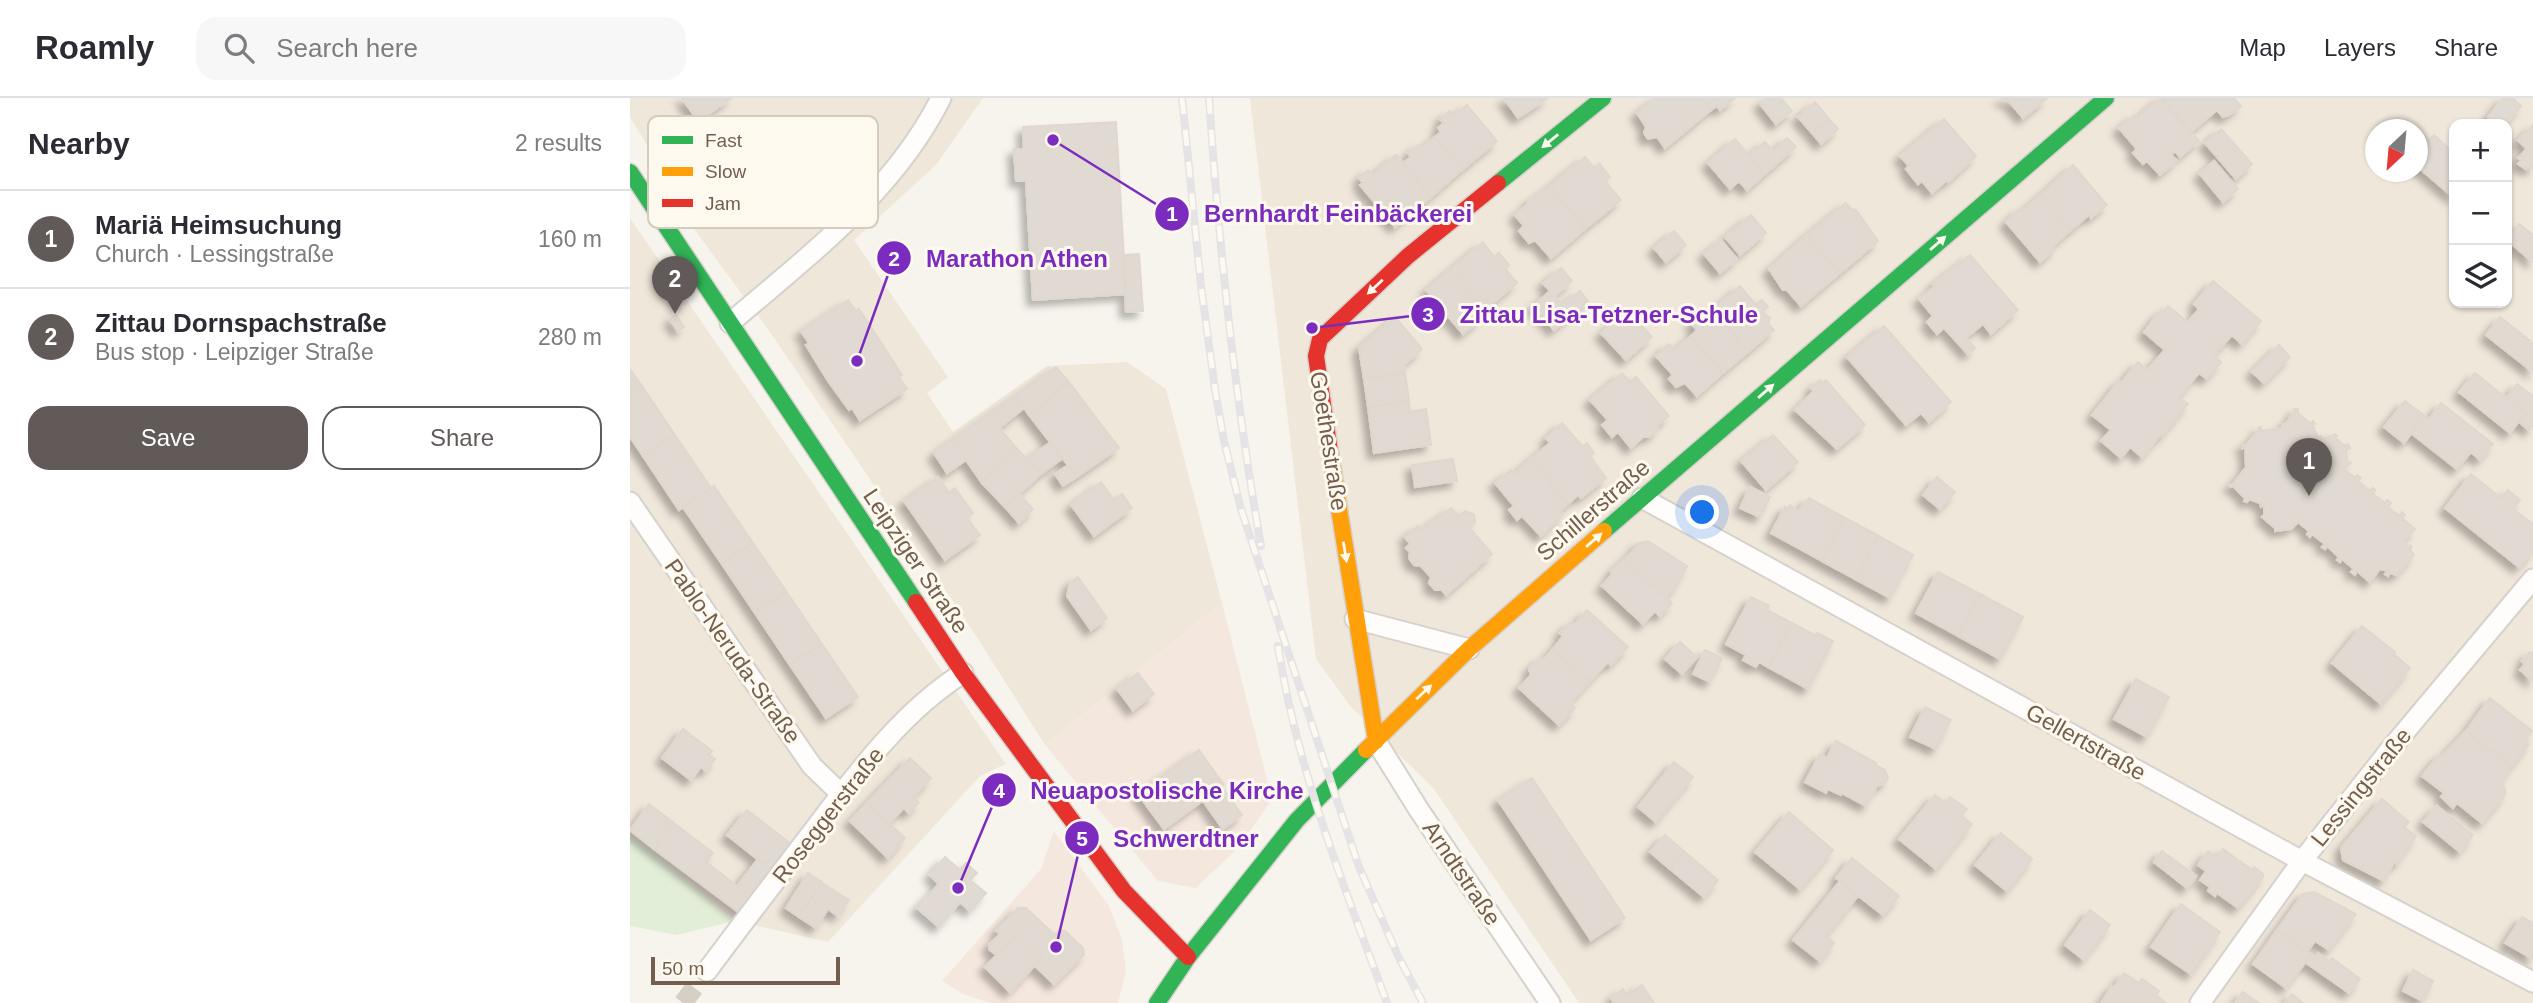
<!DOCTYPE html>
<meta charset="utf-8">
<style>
body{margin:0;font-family:Helvetica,sans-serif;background:#f7f7f7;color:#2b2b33}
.controls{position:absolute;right:21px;top:21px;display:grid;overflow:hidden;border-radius:14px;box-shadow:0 2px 5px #0004}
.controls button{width:63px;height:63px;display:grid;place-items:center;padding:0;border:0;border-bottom:2px solid #e1e1e2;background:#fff;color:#2b2b33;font:35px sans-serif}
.compass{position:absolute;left:1735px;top:21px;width:63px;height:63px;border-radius:50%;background:#fff;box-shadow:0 2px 5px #0004;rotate:206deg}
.scale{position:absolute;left:21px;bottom:18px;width:189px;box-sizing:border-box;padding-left:7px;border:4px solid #745f4e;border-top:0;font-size:19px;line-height:24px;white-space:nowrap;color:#745f4e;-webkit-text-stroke:5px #fef9ef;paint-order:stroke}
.you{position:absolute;left:1073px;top:415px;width:24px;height:24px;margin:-18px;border:5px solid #fff;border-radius:50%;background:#1a73e8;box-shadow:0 0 0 10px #1a73e833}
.badge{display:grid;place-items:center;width:46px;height:46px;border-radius:50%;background:#615a58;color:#fff;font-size:23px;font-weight:700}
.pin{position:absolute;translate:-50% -58px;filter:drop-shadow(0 2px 4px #0008)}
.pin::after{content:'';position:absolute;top:37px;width:24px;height:21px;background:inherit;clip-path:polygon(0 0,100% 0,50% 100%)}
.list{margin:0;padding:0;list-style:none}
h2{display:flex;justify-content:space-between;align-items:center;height:91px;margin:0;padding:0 28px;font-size:30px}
h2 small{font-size:23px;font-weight:400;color:#7c7c81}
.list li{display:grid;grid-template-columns:46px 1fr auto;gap:21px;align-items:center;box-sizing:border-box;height:98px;padding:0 28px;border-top:2px solid #e1e1e2}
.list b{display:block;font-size:26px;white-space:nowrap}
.list p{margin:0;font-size:23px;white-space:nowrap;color:#7c7c81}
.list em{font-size:23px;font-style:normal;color:#7c7c81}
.actions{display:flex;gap:14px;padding:21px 28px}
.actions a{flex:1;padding:16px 0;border:2px solid #615a58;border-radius:21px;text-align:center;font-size:24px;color:#615a58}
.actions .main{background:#615a58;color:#fff}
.icon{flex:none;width:38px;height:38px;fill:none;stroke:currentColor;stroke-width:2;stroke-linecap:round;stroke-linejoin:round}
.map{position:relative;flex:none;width:1903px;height:905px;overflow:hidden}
header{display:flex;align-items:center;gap:42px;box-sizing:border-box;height:98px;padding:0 35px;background:#fff;border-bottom:2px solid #e1e1e2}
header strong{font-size:33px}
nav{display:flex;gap:38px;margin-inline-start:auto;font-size:24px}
.search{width:490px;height:63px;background:#f7f7f7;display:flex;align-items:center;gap:18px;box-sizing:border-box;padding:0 24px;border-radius:21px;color:#7c7c81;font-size:26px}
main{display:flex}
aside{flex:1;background:#fff}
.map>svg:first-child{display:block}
.residential{fill:#f0e7db;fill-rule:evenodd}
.commercial{fill:#f4e7de}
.green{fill:#e3eed8}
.building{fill:#e1dad2;stroke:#e0d8cf;stroke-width:2;filter:url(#shadow)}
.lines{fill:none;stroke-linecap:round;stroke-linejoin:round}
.street-tunnel{stroke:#d6cfc5;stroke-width:19;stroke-dasharray:19 10;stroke-linecap:butt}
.street-casing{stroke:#d6d1cb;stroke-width:23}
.fast-casing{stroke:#d7d1cb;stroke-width:19}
.slow-casing{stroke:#d7d1cb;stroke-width:19}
.jam-casing{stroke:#d7d1cb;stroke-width:19}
.street{stroke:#fefdfc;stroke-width:19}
.fast{stroke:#30b455;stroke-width:16}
.slow{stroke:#ff9f0a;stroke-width:16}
.jam{stroke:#e5322d;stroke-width:16}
.rail-casing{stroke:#e5e3e5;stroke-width:8}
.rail{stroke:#fef9ef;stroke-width:5;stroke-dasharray:16;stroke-linecap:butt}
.oneway{fill:#fef9ef}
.labels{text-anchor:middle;stroke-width:6;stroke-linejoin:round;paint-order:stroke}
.street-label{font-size:23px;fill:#745f4e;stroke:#fef9ef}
.key{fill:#fef9ef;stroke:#d5cbbf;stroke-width:2}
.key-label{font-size:19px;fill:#745f4e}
.leader{fill:none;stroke:#7b2cbf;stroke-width:2.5}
.callout-dot{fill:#7b2cbf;stroke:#fef9ef;stroke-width:2.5}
.mark-label{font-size:21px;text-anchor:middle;font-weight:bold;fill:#fff}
.callout-label{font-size:24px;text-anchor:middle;font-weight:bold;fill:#7b2cbf;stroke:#fef9ef;stroke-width:6;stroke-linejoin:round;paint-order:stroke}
</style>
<header>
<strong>Roamly</strong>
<div class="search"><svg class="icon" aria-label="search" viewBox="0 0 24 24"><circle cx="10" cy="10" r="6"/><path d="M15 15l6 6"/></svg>Search here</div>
<nav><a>Map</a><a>Layers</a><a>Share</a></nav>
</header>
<main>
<aside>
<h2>Nearby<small>2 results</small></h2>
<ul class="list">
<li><span class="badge">1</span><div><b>Mariä Heimsuchung</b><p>Church · Lessingstraße</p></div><em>160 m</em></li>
<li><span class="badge">2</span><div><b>Zittau Dornspachstraße</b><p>Bus stop · Leipziger Straße</p></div><em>280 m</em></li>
</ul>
<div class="actions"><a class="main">Save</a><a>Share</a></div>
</aside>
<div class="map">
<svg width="1903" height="905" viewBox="0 0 1903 905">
<defs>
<filter id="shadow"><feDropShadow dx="-6" dy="6" stdDeviation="3.5" flood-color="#0004"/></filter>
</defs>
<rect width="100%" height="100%" fill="#f7f4ed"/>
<path class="residential" d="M0,0H353L306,67L224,142L318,279L297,295L323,334L417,268L497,264L536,291L592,505L415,647L341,530L142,237L42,101L14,42L0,19Z
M620,0H1903V905H949L804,691L721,609L686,561ZM1824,26H1877V205H1824ZM1745,32H1787V74H1745Z
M0,120L376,666L350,678L198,844L105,823L0,738Z"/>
<path class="commercial" d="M592,505L642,701L609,749L566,790L528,783L415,647Z
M424,733L479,808L492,842L496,873L488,905H360L333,896L312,883L411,771Z"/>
<path class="green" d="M0,738L105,823L46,837L0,828Z"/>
<path class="building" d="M52,0H102L68,23Z
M874,0H918L888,20Z
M1025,0H1071L1081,12L1035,50L1027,39L1018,41L1014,35L1016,29L1007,15Z
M1071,0H1105L1090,12L1087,8L1081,12Z
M1137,0H1151L1162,13L1146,26L1130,6Z
M1371,0H1417L1393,20L1378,2L1373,3Z
M1530,0L1569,43L1550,59L1545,53L1541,57L1547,63L1530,77L1517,63L1513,66L1503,55L1507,51L1489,30L1504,17L1507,20Z
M1532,0H1604L1611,8L1599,17L1593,19L1587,12L1561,34Z
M1873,0H1882L1891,8L1876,26H1866L1858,19Z
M1185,4L1199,21L1182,35L1168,19Z
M837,7L867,43L832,72L805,39L811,34L808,30L814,25L810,21L820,13L823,18Z
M1199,21L1208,31L1191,46L1182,35Z
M1314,21L1346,58L1318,84L1316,83L1302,95L1292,83L1288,86L1276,71L1279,68L1270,58Z
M486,24L496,196L403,202L396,83H386L384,51H394L393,29Z
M1903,27V71L1900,68L1896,71L1888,66L1891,62L1888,60L1897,51L1888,42Z
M1591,31L1622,66L1606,81L1575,45Z
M1804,37L1824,55V100L1787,68V56Z
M805,39L832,72L801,99L773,65L781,59L778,55L790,46L793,49Z
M1157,40L1166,49L1135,76L1119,57L1135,44L1143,53Z
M1105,41L1135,76L1117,92L1109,83L1100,91L1078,65Z
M766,57L801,99L765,129L730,87L733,85L729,80L738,72L742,77Z
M955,59L964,70L969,65L980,79L975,83L991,102L955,131L920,88Z
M1584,63L1608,91L1593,104L1570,76Z
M1443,67L1477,107L1461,120L1459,117L1441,132L1411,97Z
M920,88L955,131L921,160L905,142L899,145L889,133L894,128L885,117L899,105L898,103Z
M1411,97L1441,132L1423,148L1425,151L1410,164L1376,124L1389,111L1393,112Z
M1216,105L1221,111L1226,112L1248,143L1210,175L1177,137Z
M1121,117L1136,135L1110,157L1095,139Z
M1889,126L1903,137V164L1877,142Z
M1044,133L1056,147L1036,164L1024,150Z
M1177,137L1210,175L1171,208L1157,192H1153L1139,171Z
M1091,142L1107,161L1090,175L1074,156Z
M853,144L864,159L869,155L879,167L875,171L887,185L855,212L821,171Z
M509,156L513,213L496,214L494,157Z
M1340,157L1388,212L1361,236L1353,226L1336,240L1345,250L1338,256L1314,230L1307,236L1297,224L1303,218L1289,201L1305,188L1303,186Z
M931,170L942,183L925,198L932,207L950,193L958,203L924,232L903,208L920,193L913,185Z
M821,171L855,212L847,218L850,222L833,236L818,218L813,223L803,210L808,205L796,192Z
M1583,183L1631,223L1612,246L1602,237L1584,257L1591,264L1577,281L1569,275L1549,299L1558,306L1532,338L1531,336L1512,359L1500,349L1491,360L1471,343L1481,332L1462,317L1489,283L1491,285L1508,264L1517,272L1535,252L1514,234L1529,214L1531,216L1538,208L1558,224L1569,211L1564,206Z
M1110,188L1126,207L1132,202L1138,209L1132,214L1140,220L1138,226L1144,232L1118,254L1082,212Z
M218,202L226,213L229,211L272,277L269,279L277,291L230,322L222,310L219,312L198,283L176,247L179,245L171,233Z
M1079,210L1118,254L1093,275L1061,238L1067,232L1061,225Z
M997,212L1022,239L996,262L971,235Z
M46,217L54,229L48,233L40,221Z
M765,219L792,251L774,267L775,275L734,281L729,250Z
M1870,219L1903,245V255L1894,267L1856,237Z
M1254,228L1321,304L1299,324L1291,315L1276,327L1217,259Z
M1061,238L1093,275L1067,298L1055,285L1046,289L1039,281L1043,277L1026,258L1039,246L1044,252Z
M1649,247L1660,259L1634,285L1622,274Z
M1903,255V274L1894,267Z
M426,269L439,284L399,317L386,298Z
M0,271L12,288L0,297Z
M775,275L779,303L738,309L734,281Z
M992,275L1000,284L1006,279L1039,318L1028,327L1027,333L1019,339H1013L1001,350L988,334L982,339L972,327L978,322L960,302Z
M1845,275L1895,315L1880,335L1829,294Z
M1190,282L1192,285L1196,282L1235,327L1207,351L1165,312L1184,293L1181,290Z
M439,284L489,350L447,379L399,317Z
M1887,286L1903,298V321L1876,300Z
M12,288L45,337L13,358L0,339V297Z
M386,298L394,310L369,330L388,352L352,385L322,342Z
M779,303L780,314L796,311L801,347L744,355L738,309Z
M1775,303L1795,318L1774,345L1754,329Z
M1811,305L1863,346L1850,362L1841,354L1827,371L1781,335L1795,318L1799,321Z
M1664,311H1668V315L1680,325L1683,323L1685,326L1682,327L1688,339L1691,338L1692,342L1705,336L1707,338L1705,340L1715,348L1718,346L1720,350L1716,352L1717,363L1721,365L1713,371L1725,380L1727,377L1731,380L1728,383L1740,393L1743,390L1745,392L1743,396L1755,405L1757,402L1761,405L1758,409L1769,418L1772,414L1775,417L1772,420L1785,431L1774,443L1778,450L1780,447L1782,449L1780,451L1784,457L1767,477L1760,475L1758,478L1755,476L1758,473L1750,471L1740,484L1727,473L1725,477L1721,474L1724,471L1712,461L1710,464L1707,462L1709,459L1697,448L1695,451L1692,449L1695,446L1682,436L1680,439L1677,436L1679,433L1668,424L1661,431L1645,433V430L1632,419L1634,417V407L1631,409L1630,405L1619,401L1617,404L1614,403L1615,400L1603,388L1600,389L1599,387L1603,386L1616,369L1615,349L1612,350V347H1616L1629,332L1628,330L1631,329V333L1652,330V326H1655L1665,314Z
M1895,315L1903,321V327L1899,332L1889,324Z
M932,325L953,349L957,345L964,355L960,358L976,380L951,400L948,397L938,406L901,361L920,345L916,340Z
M45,337L81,390L49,412L13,358Z
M1143,337L1168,364L1136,392L1111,363Z
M322,342L336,362L317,375L304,355Z
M421,344L433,360L411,376L397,361Z
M388,352L411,376L375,409L352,385Z
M823,361L827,383L785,389L782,367Z
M901,361L938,406L930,413L933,416L911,438L892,418L887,422L879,412L884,408L865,385L881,372L884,376Z
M438,367L447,379L433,388L425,376Z
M1841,376L1871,400L1878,392L1890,402L1883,411L1903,426V453L1889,469L1815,410Z
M308,379L319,395L325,390L343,415L337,420L350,437L315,462L274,403Z
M1307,379L1325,394L1310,411L1293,397Z
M471,384L484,402L492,396L502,410L464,438L441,407Z
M84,388L123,445L92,466L53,409Z
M1120,389L1140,399L1130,419L1110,410Z
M389,396L403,411L389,425L375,409Z
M1179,400L1215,420L1192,463L1141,435L1155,409L1158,411L1160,407L1168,413Z
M821,410L829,418L835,413L844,416L845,424L839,429L862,456L816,497L812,492H805L799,485L801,479L791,468L784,467L779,460L780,454L776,450L780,446L775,439L788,428L791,432Z
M1215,420L1249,438L1225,481L1192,463Z
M1249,438L1283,457L1260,500L1225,481Z
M1018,443L1057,468L1046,488L1036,499L995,461L1006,450V446Z
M123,445L156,493L125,515L92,466Z
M995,461L1042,505L1030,518L1025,513L1013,526L972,488L983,475L981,473Z
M1308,474L1350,496L1328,538L1286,515Z
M448,479L477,520L461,532L437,498L440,485Z
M156,493L192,546L160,567L125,515Z
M1350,496L1393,519L1370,561L1328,538Z
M1121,499L1139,508L1137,512L1162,525L1138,569L1129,564L1126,569L1113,562L1116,557L1096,546Z
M957,512L998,549L981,567L978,564L960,583L923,551L933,538L930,535L941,524L944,527Z
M1162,525L1186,538L1187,535L1203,543L1178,591L1138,569Z
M1732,528L1765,554L1764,556L1780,570L1751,606L1702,565Z
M1050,544L1067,559L1052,576L1035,561Z
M192,546L228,599L196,620L160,567Z
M923,551L960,583L940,605L945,610L929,627L889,590L901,577L899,571L910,560L914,561Z
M1075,552L1092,560L1080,584L1063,576Z
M1900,554L1903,555V583L1890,572L1895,566L1892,563Z
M508,575L524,596L503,612L487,591Z
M1506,581L1539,599L1517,639L1484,621Z
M1860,600L1902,633L1895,642L1899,646L1881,669L1836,633Z
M1295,609L1321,622L1306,651L1280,639Z
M53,631L82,653L79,657L85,661L76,673L71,669L61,682L32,660Z
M1836,633L1881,669L1871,687L1875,691V697L1852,725L1827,705L1823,710L1811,699L1814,695L1792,678L1809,657L1811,659Z
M1206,643L1246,665L1245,667L1255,672L1258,680L1255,685L1247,688L1236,708L1212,695L1211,697L1198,691L1196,695L1175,684L1190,656L1197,660Z
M569,652L594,687L534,731L508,696Z
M280,660L301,680L283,699L289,704L279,715L274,710L259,725L237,705Z
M1044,664L1063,679L1026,724L1008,709Z
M902,680L995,820L961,842L868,702Z
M592,689L612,717L593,731L573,703Z
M1305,697L1315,705L1320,699L1337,711L1331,718L1342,726L1306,771L1269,741Z
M1752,701L1779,724L1774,729L1786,738L1767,766L1764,764L1754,783L1713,762L1711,750Z
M237,705L275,740L258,760L220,723Z
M19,706L44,725L24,751L0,732Z
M1807,708L1843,737L1830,754L1793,724Z
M117,712L165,749L145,775L97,737Z
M1159,714L1203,752L1170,791L1125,754Z
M44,725L83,755L76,764L107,788L128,761L145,775L114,818L24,751Z
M1371,735L1402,761L1377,793L1345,767Z
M1035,737L1055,754L1040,771L1020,754Z
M1593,751L1622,772L1624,769L1633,776V779L1608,810L1587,795L1585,798L1578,793L1580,789L1570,782L1576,773L1568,767L1578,753L1587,759Z
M1532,753L1566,778L1557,790L1524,764Z
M1055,754L1088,782L1074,799L1040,771Z
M315,759L330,772L336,765L347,775L340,782L356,795L340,813L330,804L309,829L287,810L309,786L300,777Z
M1222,760L1269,798L1253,817L1206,780Z
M178,775L192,784L169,819L156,810Z
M1210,783L1228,798L1196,838L1204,845L1190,863L1163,842Z
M192,785L219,802L208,818L198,811L186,830L169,819Z
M1684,794L1726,816L1699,852L1685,843L1677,854L1647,832L1673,796Z
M1551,806L1590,834L1561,876L1521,849Z
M388,810H396L425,837L429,833H435L453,850L454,857L424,886L405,868L412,860L387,836L366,857L359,851V847L370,836L366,833Z
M1460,812L1480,827L1454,862L1435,847Z
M1892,819L1903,825V861L1875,845Z
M1647,832L1681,857L1656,890L1623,866Z
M387,836L412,860L380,894L355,869Z
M1688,855L1699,863L1702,860L1730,881L1719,895L1675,864L1681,857L1685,860Z
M1783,872L1803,883L1793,903L1773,893Z
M1494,875L1509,885L1512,881L1529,893L1526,897L1536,905H1471L1482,888L1484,889Z
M1012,887L1024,905H984L981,900L993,891L997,898Z
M1613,894L1629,905H1605Z
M1662,896L1673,905H1655Z"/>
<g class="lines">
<path class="street-tunnel" d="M53,905L77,873"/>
<defs>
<path id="street" d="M100,225C178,158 264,94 311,0
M1012,400L1672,763L1903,884
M0,404L182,668L211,696
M725,521L839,551
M746,643L789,712L920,905
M77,873C111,827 146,782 180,737C224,679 271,614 333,575
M1570,905L1672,763L1763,648L1903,481"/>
<path id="fast" d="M0,74L286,504
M868,85L973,0
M974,433L1476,0
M527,905L558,859L667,722L736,652"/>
<path id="slow" d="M700,354L746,643
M736,652L839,551L974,433"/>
<path id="jam" d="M700,354L686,258L690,241L778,158L868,85
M286,504L333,575L494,793L558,859"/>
</defs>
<use href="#street" class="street-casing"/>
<use href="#fast" class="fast-casing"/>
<use href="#slow" class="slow-casing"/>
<use href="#jam" class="jam-casing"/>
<use href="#street" class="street"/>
<use href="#fast" class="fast"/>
<use href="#slow" class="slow"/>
<use href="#jam" class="jam"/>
<defs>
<path id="rail" d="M552,0L571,188L585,291L594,343L611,411L729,769L769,860L793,905
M579,0C589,150 605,300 631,448
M648,548C667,672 714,788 757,905"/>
</defs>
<use href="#rail" class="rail-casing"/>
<use href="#rail" class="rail"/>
</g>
<defs><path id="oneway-solid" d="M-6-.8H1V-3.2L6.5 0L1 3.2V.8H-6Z" transform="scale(1.75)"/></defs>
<g class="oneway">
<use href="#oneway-solid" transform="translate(920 43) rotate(141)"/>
<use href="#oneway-solid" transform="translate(1308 145) rotate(-41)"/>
<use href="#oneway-solid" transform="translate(745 189) rotate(137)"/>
<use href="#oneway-solid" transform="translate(1136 293) rotate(-41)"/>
<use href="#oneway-solid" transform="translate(964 442) rotate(-41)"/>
<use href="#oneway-solid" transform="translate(715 454) rotate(81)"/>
<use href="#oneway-solid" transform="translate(794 594) rotate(-43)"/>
</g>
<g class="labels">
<g class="street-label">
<text transform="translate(699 343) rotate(81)" y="8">Goethestraße</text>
<text transform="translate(963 412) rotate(-41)" y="8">Schillerstraße</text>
<text transform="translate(286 463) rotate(56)" y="8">Leipziger Straße</text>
<text transform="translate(103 553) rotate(55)" y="8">Pablo-Neruda-Straße</text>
<text transform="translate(1456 644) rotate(29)" y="8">Gellertstraße</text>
<text transform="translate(1731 689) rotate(-51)" y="8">Lessingstraße</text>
<text transform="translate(198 717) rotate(-52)" y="8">Roseggerstraße</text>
<text transform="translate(832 775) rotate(56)" y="8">Arndtstraße</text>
</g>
</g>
<rect x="18" y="18" width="230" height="112" rx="10" class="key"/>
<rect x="32" y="38" width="31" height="8" fill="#30b455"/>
<rect x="32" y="69" width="31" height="9" fill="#ff9f0a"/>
<rect x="32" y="101" width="31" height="8" fill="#e5322d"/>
<g class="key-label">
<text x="75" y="49">Fast</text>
<text x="75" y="80">Slow</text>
<text x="75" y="112">Jam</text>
</g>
<path class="leader" d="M423 42L542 116M227 263L264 160M682 230L798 216M328 790L369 692M426 849L452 740"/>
<g class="callout-dot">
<circle cx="423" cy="42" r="7"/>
<circle cx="227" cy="263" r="7"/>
<circle cx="682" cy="230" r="7"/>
<circle cx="328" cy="790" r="7"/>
<circle cx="426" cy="849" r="7"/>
<circle cx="542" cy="116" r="18"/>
<circle cx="264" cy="160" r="18"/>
<circle cx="798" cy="216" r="18"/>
<circle cx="369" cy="692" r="18"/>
<circle cx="452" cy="740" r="18"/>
</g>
<g class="mark-label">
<text x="542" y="123">1</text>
<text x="264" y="168">2</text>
<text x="798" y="224">3</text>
<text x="369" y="700">4</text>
<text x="452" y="748">5</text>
</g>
<g class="callout-label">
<text x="708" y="124">Bernhardt Feinbäckerei</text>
<text x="387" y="169">Marathon Athen</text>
<text x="979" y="225">Zittau Lisa-Tetzner-Schule</text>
<text x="537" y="701">Neuapostolische Kirche</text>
<text x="556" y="749">Schwerdtner</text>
</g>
</svg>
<div class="controls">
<button>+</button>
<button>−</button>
<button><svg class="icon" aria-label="layers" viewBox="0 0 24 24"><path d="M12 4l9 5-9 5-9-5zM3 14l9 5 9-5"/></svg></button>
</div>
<svg class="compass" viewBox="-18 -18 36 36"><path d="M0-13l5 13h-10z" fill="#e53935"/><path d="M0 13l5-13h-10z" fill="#7c7c81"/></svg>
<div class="scale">50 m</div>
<div class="you"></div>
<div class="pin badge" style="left:1679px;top:398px">1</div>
<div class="pin badge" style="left:45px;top:216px">2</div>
</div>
</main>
